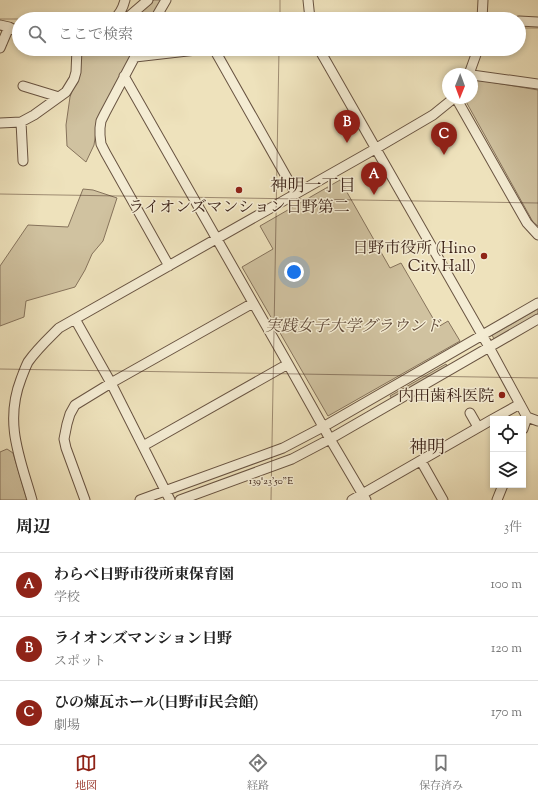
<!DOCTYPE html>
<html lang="ja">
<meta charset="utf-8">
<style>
body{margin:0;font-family:"Sorts Mill Goudy","Noto Serif JP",serif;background:#f6f6f6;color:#222}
.controls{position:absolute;right:12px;bottom:12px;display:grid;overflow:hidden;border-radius:0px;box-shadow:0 2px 6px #0003}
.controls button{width:36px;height:36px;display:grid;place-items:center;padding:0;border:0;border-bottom:1px solid #e0e0e0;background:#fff;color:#222;font:20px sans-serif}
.compass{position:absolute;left:442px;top:68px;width:36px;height:36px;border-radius:50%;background:#fff;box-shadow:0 2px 6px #0003;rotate:181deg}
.you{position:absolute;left:294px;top:272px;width:14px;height:14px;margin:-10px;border:3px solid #fff;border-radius:50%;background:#1a73e8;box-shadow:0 0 0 6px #1a73e833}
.badge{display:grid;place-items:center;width:26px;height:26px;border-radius:50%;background:#8f2418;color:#fff;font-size:13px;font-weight:700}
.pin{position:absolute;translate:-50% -33px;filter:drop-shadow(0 1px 2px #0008)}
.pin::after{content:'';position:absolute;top:21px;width:14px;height:12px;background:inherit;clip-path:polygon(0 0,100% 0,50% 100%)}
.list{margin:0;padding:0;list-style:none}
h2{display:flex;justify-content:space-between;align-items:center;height:52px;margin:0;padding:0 16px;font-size:17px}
h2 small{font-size:13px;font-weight:400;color:#767676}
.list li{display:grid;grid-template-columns:26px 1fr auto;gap:12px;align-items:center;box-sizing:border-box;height:64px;padding:0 16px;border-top:1px solid #e0e0e0}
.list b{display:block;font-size:15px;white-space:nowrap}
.list p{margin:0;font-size:13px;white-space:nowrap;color:#767676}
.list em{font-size:13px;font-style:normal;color:#767676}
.icon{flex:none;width:22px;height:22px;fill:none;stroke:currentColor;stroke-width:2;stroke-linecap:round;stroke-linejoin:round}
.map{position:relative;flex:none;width:538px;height:500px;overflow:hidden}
.search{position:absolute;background:#fff;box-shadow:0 2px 6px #0003;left:12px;right:12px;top:12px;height:44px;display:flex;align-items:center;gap:10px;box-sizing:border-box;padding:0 14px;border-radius:22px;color:#767676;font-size:15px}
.sheet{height:244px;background:#fff}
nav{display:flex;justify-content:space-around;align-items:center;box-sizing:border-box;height:56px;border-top:1px solid #e0e0e0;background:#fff;font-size:11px;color:#767676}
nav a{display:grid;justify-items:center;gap:2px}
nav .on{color:#8f2418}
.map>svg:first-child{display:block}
.green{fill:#d0c2a0;stroke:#86735c}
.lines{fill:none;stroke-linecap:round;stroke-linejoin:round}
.minor-casing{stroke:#695442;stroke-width:11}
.minor{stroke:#f4ecd3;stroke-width:9}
.ticks{fill:none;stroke:#3d2419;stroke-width:1;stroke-opacity:0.45}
.poi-dot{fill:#8f2418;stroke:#f4ecd3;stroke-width:1.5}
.labels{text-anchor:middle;stroke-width:3;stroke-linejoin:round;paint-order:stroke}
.poi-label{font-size:16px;fill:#3d2419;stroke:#f4ecd3;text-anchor:end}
.park-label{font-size:16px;font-style:italic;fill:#624c3b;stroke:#f4ecd3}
.neighbourhood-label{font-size:17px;fill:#3d2419;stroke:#f4ecd3}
.quarter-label{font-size:18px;fill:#3d2419;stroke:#f4ecd3}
.ticks-label{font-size:10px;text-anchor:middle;fill:#3d2419;stroke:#f4ecd3;stroke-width:3;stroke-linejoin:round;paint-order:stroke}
</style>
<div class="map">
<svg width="538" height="500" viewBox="0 0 538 500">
<rect width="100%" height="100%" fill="#eee2bc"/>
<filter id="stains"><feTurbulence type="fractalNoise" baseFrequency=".005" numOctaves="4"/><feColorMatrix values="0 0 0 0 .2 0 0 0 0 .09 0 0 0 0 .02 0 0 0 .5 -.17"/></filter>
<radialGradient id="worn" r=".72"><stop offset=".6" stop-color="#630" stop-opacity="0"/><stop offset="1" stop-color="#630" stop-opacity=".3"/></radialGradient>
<path class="green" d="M154,0H163L151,19H131Z
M81,49H134L122,74L101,111L97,125L94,145L86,162L67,146L66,125L70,97L79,71Z
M472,79L538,90V226L533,222L464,98H472Z
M340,180L390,268L401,263L438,327L448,321L460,341L328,416L242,267L273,249L260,226Z
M83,189L93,190L117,198L103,241L92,254L85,270L75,287L26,301L24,317L0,326V266L28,225L68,227Z
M538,309V314L494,339L492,335Z
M446,364L447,366L392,399L390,396Z
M7,449L13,453L27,500H0V452Z"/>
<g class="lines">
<defs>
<path id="minor" d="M308,0L310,19
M114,19C120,14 123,8 125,0
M126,19L148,0
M155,19L166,0
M470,19L482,18L494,19
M482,19L483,0
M519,21L538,22
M0,25L9,27L19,32
M0,48L9,27
M139,49L105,113L101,121L100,128V135L101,144L105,152L169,266
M214,49L296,194
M319,49L489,347L527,417L538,421
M135,57L205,49
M469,74L478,49
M472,75L538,84
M124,76L288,364L330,439L366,500
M23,86L59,97
M456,98L527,223L538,235
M21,122L23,161
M0,123L21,122L34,115L66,92L74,79L76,72L77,49
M75,319L111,383L170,500
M470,413L478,427
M493,419L520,404
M523,429L527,417
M143,446L288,364
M421,461L443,500
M32,500C20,458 4,423 21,379C23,374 25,368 28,362C37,349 48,339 59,328L375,149L433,115L454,98
M85,500L66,448L64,439L67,424L70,414L75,405L111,383L253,303
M140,500L283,448L323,427L538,303
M180,500L292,459L330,439L538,319
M352,500L493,419
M497,500L503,485"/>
</defs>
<use href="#minor" class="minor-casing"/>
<use href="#minor" class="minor"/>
</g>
<path class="ticks" d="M0,19H19M280,19V0M519,28H538M0,194L538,203M0,369L538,378M271,500L279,49"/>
<g class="poi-dot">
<circle cx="239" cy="190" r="4"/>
<circle cx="484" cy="256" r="4"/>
<circle cx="502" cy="395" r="4"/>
</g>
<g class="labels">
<g class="poi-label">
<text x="239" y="212" text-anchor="middle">ライオンズマンション日野第二</text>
<text x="476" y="253">日野市役所 (Hino<tspan x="476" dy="18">City Hall)</tspan></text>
<text x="494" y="401">内田歯科医院</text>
</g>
<g class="park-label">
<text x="353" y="331">実践女子大学グラウンド</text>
</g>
<g class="neighbourhood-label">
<text x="313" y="191">神明一丁目</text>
</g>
<g class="quarter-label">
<text x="427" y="453">神明</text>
</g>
</g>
<g class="ticks-label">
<text x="271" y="484">139°23'50"E</text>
</g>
<rect width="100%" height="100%" filter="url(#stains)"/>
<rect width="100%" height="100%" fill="url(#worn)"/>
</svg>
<div class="controls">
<button><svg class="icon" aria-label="locate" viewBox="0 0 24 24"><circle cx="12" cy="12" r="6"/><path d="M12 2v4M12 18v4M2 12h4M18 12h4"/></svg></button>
<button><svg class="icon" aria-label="layers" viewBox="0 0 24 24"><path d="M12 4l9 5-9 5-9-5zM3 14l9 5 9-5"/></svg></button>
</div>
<svg class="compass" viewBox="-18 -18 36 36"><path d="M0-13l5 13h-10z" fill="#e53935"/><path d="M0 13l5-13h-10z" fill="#767676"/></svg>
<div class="you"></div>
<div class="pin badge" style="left:374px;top:195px">A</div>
<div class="pin badge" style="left:347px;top:143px">B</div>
<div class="pin badge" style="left:444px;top:155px">C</div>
<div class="search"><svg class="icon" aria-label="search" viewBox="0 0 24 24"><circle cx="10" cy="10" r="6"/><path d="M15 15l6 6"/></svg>ここで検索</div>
</div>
<section class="sheet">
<h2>周辺<small>3件</small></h2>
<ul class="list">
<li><span class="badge">A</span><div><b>わらべ日野市役所東保育園</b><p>学校</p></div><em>100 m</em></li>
<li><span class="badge">B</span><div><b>ライオンズマンション日野</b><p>スポット</p></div><em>120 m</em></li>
<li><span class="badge">C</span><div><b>ひの煉瓦ホール(日野市民会館)</b><p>劇場</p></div><em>170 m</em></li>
</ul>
</section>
<nav>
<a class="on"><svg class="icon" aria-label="map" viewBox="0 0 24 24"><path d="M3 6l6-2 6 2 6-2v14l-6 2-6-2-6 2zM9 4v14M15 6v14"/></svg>地図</a>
<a><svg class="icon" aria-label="directions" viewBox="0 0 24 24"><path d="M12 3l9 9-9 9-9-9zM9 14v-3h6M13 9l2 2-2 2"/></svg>経路</a>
<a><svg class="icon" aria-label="saved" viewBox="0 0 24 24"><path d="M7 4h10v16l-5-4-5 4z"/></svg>保存済み</a>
</nav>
